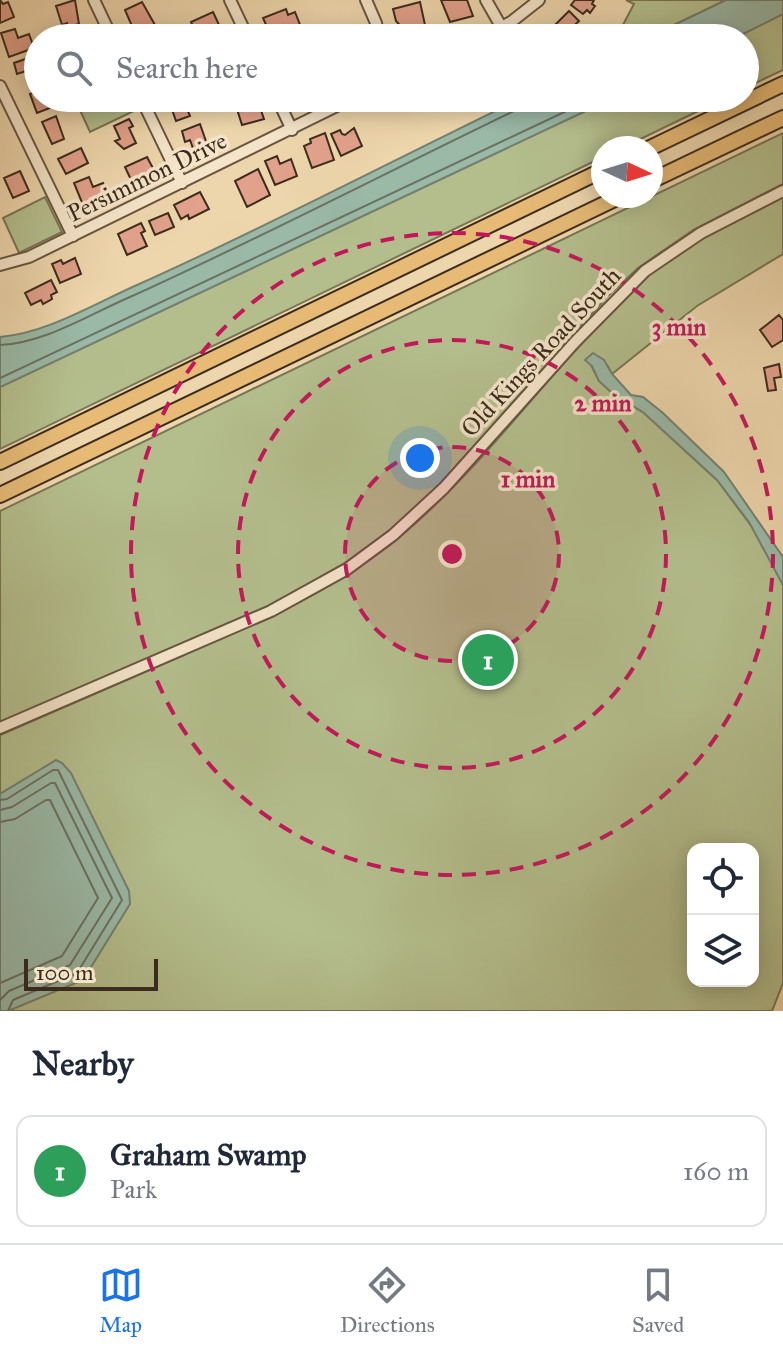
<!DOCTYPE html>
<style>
body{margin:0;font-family:"IM FELL Great Primer",serif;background:#f2f2f3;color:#1f2937}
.controls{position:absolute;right:24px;bottom:24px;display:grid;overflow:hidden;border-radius:16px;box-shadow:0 4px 20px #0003}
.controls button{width:72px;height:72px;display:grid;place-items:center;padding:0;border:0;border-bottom:2px solid #e0e1e3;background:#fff;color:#1f2937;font:40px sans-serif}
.compass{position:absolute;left:591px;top:136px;width:72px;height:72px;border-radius:50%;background:#fff;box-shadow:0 4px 20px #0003;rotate:94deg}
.scale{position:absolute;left:24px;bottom:20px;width:134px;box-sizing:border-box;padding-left:8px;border:4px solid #3c2c1d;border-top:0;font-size:22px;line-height:28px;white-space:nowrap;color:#3c2c1d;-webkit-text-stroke:6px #f4e4c9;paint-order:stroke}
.you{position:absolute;left:420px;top:458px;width:28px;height:28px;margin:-20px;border:6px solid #fff;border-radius:50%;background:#1a73e8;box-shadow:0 0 0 12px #1a73e833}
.badge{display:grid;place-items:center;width:52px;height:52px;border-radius:50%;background:#1a73e8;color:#fff;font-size:26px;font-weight:700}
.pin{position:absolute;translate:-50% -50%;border:4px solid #fff;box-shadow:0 2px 8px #0006}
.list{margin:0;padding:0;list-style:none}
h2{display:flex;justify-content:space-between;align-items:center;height:104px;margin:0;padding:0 32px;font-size:34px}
h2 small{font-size:26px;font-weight:400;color:#747a83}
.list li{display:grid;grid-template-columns:52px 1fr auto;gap:24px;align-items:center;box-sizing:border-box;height:112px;margin:0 16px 16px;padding:0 16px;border:2px solid #e0e1e3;border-radius:16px}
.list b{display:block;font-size:30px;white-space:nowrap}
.list p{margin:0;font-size:26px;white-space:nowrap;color:#747a83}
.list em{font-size:26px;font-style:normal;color:#747a83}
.icon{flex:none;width:44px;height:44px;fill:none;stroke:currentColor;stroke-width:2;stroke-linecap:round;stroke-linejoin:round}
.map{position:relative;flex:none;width:783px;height:1011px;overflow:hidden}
.search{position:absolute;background:#fff;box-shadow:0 4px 20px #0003;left:24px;right:24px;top:24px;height:88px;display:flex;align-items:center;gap:20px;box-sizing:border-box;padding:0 28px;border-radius:44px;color:#747a83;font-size:30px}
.sheet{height:232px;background:#fff}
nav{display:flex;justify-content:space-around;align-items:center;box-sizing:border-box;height:112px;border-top:2px solid #e0e1e3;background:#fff;font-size:22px;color:#747a83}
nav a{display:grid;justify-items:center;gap:4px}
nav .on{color:#1a73e8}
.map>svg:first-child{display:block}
.green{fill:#b4be8d;stroke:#787555;stroke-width:2;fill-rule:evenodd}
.water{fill:#9ab9a7;stroke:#748170;stroke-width:2}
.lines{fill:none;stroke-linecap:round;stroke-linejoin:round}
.shore{stroke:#6b7262;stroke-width:2}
.building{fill:#e2a18b;stroke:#3c2c1d;stroke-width:2}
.minor-casing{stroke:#685641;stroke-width:14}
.highway-casing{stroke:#3c2c1d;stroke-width:18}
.minor{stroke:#f4e4c9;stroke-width:10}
.highway{stroke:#e7bb76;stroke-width:14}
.ring{fill:none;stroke:#c2185b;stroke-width:4;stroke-dasharray:14 10}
.labels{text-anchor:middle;stroke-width:7;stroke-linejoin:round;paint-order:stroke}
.street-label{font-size:24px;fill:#3c2c1d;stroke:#f4e4c9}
.centre{fill:#c2185b;stroke:#f4e4c9;stroke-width:4}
.ring-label{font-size:24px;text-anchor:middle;font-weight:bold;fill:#c2185b;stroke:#f4e4c9;stroke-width:7;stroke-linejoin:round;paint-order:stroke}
</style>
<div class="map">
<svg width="783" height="1011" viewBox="0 0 783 1011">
<rect width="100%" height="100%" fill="#eed6ac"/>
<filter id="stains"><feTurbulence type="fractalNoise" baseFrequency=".0025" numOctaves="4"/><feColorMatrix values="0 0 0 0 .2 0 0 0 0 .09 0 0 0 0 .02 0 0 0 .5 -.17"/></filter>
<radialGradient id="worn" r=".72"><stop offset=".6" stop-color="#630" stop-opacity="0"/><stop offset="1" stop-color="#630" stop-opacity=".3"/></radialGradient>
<path class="green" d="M626,0H726L647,38H616L634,4Z
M783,14V70L745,88V38H735Z
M99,98H132L138,109L90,132L79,108Z
M613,98H725L622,148H603V157L0,449V387Z
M783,133V184L693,230L638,268L607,297L441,483L391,530L350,560L268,607L0,724V511Z
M783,196V254L697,306L612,374L607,365L590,363L599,381L611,392L644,413L717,480L758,535L783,585V983L772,1011H0V735C61,708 123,682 184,655C260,622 336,590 401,536C491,460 557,360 643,280C683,243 735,220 783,196ZM693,849H753V981H693Z
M45,197L62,232L19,253L3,218Z"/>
<path class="water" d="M726,0H783V14L735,38H647Z
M522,98H613L0,387V337C47,333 94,304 137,285C267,227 393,160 522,98Z
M593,353L604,360L612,374L631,395L643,397L663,413L724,472L783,557V585L749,522L717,480L644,413L611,392L599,381L592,366L585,360Z
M56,760L62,763L71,773L129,891L130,904L83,980L8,1011H0V794Z"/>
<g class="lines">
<path class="shore" d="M0,345C45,343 90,314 130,297C261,238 389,171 518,109L523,98
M0,378L594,98
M0,800L7,799L53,770H58L122,900L77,973L13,1000L8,1011
M0,810L12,807L51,783H55L112,898L70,965L9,991L0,1000
M0,822L15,819L46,800H50L98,898L62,956L0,983"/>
</g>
<path class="building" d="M0,0L3,4L8,2L14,17L0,23Z
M75,0L79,24L68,27L67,23L62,25L56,6Z
M441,0H467L473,16L450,22Z
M575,0H594L592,4L595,6L590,13L587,10L583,14L571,5Z
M142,2L155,25L135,33L125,10Z
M420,2L425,25L404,30L396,21L393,9Z
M286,9L288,15L295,12L302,30L279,38L275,26L268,29L263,18Z
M569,11L579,21L561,38H556L549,31Z
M213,12L220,27L198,38L191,22Z
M15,29L18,38L29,34L34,48L9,57L1,33Z
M34,56L36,62L38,61V80L30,83L26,71L17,74L14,63Z
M38,91V98H52L55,106L37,113L30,94Z
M168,98H188L191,107L187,109L190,116L176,121Z
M257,99L264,119L242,125L236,106Z
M56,116L64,139L52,144L42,122Z
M129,119L133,126L129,128L136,143L124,149L115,141L120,139L114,126Z
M200,124L208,147L194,151L190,140L185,142L182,131Z
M354,128L362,146L341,156L331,134L340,130L342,134L345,135Z
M325,133L334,160L312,168L304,146L311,143L310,139Z
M81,148L88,163L66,174L58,159Z
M277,156L280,164L291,159L297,176L275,185L265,161Z
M147,157L155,172L132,182L125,167Z
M258,169L270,195L247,207L235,181Z
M20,171L29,191L13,198L4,178Z
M89,177L93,187L103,183L108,194L83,205L74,183Z
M200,192L209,209L189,219L188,215L181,219L174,205Z
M168,213L174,227L155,235L149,221Z
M141,223L145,231L141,233L147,246L127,255L118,234Z
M75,258L81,274L60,283L52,264L61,260L63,264Z
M51,280L57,292L51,295L52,299L43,304L41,300L31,305L25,293Z
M779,315L783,320V340L772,347L760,330Z
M779,364L781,377L774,378L776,390L768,391L764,368Z"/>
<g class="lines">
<defs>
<path id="minor" d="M94,0L112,38
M230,0L248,38
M366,0L376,23L379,38
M486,0L502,28
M481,38L511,22L539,0
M0,86L73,236
M141,98L182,183
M277,98L292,130
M0,265L29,257L353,98
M0,728L271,611L347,569L393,535L444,488L575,342L645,271L701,233L783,191"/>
<path id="highway" d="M650,148L783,84
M651,181L783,118
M0,462L603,170
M0,495L621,196"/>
</defs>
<use href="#minor" class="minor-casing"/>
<use href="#highway" class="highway-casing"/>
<use href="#minor" class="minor"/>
<use href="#highway" class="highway"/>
</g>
<circle cx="452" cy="554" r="107" fill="#c2185b" fill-opacity=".12"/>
<g class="ring">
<circle cx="452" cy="554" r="107"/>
<circle cx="452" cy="554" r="214"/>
<circle cx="452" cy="554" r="321"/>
</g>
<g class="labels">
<g class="street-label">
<text transform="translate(147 177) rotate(-26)" y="8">Persimmon Drive</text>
<text transform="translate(541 352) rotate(-47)" y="8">Old Kings Road South</text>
</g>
</g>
<circle cx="452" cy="554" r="12" class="centre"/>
<g class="ring-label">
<text x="679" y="335">3 min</text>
<text x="603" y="411">2 min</text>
<text x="528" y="487">1 min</text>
</g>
<rect width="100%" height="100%" filter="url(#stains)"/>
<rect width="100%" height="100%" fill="url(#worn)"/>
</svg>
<div class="controls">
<button><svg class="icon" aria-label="locate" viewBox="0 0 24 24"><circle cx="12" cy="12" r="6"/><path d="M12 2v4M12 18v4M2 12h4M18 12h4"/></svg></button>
<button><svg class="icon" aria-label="layers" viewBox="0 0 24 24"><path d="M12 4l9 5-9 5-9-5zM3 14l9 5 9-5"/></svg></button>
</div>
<svg class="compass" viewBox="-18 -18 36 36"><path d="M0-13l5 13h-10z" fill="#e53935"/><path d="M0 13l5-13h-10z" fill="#747a83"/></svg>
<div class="scale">100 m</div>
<div class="you"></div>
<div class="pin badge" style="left:488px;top:660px;background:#2e9e5b">1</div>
<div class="search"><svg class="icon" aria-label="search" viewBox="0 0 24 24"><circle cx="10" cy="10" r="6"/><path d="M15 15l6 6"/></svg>Search here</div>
</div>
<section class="sheet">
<h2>Nearby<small></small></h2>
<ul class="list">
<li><span class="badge" style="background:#2e9e5b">1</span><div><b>Graham Swamp</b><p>Park</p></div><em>160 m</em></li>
</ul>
</section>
<nav>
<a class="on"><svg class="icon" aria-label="map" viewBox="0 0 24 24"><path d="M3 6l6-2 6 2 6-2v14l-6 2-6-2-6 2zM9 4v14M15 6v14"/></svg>Map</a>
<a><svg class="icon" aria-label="directions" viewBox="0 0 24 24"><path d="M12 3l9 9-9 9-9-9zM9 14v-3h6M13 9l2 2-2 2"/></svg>Directions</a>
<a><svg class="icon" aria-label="saved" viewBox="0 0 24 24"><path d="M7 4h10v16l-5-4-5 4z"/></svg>Saved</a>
</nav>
